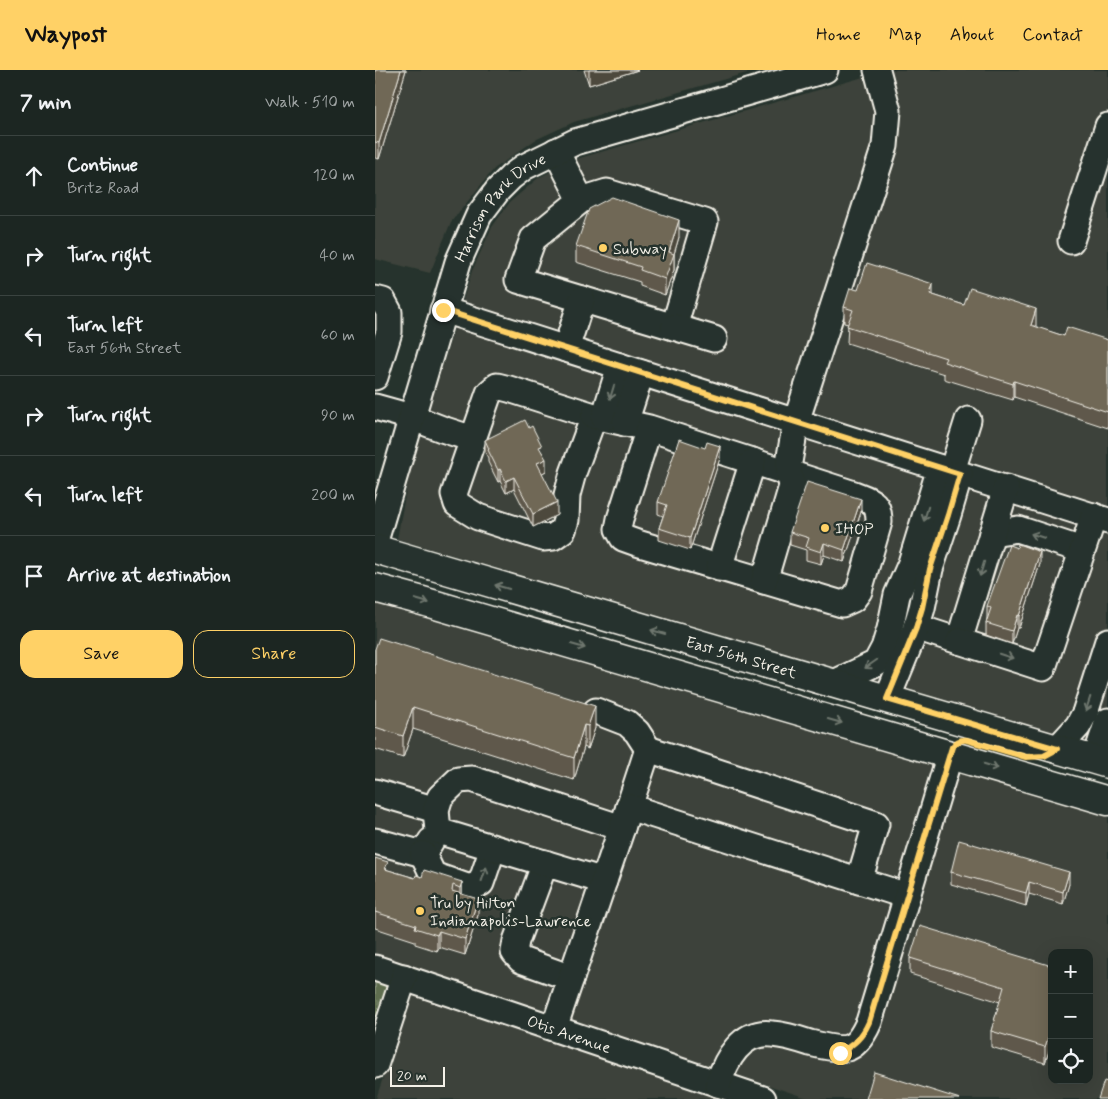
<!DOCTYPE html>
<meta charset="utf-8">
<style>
body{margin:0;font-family:Mynerve,sans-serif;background:#252e2a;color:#f1f3f6}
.controls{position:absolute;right:15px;bottom:15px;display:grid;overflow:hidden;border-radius:10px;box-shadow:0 5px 20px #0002}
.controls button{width:45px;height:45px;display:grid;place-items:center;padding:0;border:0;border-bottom:1px solid #3a4340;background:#1c2622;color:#f1f3f6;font:25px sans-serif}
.scale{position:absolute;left:15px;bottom:12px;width:55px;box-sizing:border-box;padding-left:5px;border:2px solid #f4f1e8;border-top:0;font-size:14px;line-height:18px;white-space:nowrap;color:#f4f1e8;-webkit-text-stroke:4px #26332d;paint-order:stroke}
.stop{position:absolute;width:15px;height:15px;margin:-11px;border:4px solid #ffd166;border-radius:50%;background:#fff}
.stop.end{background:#ffd166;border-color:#fff;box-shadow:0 1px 5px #0008}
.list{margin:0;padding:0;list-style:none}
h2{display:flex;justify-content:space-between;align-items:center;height:65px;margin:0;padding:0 20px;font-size:21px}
h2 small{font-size:16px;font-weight:400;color:#a0a5a5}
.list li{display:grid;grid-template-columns:32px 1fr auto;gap:15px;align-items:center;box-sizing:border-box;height:80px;padding:0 20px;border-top:1px solid #3a4340}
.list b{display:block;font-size:19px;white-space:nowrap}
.list p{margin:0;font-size:16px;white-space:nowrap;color:#a0a5a5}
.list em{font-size:16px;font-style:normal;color:#a0a5a5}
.actions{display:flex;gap:10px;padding:15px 20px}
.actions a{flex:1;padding:11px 0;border:1px solid #ffd166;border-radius:15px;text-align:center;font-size:18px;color:#ffd166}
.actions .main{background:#ffd166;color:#111}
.icon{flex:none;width:28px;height:28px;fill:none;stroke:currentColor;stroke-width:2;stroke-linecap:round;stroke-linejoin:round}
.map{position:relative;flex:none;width:733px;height:1029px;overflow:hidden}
header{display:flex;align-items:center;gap:30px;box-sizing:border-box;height:70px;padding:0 25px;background:#ffd166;color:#111}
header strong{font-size:24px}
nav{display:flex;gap:28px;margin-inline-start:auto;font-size:18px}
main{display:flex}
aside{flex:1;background:#1c2622}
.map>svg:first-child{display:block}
.built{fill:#3c433a;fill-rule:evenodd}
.park{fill:url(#park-tufts);stroke:#a9b09c}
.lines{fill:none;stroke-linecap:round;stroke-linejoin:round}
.minor-casing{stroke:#f4f1e8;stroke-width:29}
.major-casing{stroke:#f4f1e8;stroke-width:31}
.minor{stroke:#26332d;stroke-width:25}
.major{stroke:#26332d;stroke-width:28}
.wall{fill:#5f594b;stroke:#f4f1e8}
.shaded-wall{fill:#4e493d;stroke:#f4f1e8}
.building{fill:#6f6857;stroke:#f4f1e8}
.oneway{stroke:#6e766e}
.route{stroke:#ffd166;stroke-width:6}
.poi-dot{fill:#ffd166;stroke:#26332d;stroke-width:2}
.labels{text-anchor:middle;stroke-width:5;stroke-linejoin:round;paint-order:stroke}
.street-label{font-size:16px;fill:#f4f1e8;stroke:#26332d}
.poi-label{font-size:16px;fill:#f4f1e8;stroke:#26332d;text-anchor:start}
</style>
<header>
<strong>Waypost</strong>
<nav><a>Home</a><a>Map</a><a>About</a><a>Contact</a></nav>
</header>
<main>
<aside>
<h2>7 min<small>Walk · 510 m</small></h2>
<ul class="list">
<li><svg class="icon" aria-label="ahead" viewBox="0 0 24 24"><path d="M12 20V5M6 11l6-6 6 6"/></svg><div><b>Continue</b><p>Britz Road</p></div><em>120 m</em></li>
<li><svg class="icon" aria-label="right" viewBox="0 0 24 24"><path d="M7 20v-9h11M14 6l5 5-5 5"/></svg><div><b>Turn right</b></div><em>40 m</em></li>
<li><svg class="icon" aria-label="left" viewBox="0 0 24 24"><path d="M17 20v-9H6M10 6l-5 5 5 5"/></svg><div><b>Turn left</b><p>East 56th Street</p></div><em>60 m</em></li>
<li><svg class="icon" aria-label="right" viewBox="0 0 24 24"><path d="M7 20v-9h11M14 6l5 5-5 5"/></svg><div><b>Turn right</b></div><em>90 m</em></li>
<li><svg class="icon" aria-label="left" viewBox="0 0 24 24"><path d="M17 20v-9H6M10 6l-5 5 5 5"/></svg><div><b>Turn left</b></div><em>200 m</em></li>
<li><svg class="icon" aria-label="arrive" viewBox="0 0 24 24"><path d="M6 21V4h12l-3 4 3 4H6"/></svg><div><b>Arrive at destination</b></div></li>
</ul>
<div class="actions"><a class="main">Save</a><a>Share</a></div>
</aside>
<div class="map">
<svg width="733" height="1029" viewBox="0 0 733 1029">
<defs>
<pattern id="park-tufts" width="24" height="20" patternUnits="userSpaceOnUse" patternTransform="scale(1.25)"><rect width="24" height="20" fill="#5e6e50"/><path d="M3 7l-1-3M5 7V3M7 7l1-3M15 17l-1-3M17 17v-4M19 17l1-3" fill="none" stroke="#768369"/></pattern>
</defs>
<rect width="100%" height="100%" fill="#26332d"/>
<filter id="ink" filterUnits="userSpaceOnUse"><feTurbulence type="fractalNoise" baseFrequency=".02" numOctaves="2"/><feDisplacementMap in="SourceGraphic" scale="10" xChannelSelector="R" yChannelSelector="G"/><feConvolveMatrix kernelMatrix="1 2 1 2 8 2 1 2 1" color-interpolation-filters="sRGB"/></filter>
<g filter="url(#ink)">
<path class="built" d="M0,0H382L199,52L160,70L119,99L76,152L55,203L0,189Z
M513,0H733V678L22,469L34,404L97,201L117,157L135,132L163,108L201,89Z
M0,528L733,746V1029H435L0,885ZM677,883H714V1010H677Z
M37,919L355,1029H1Z"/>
<path class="park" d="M0,898L29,907L0,995Z"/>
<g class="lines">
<defs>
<g id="minor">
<path d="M181,81L206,130L158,169L143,210L299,257L330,152L232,122L206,130"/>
<path d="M696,171L733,56"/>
<path d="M0,229L8,231L14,242V262L0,307"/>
<path d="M68,240L733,451"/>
<path d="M299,257L339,269"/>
<path d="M191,279L207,229"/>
<path d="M0,337L36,347L67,359L98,369L79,424L82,434L103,447L168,468L178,467L188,460L191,450L192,425L198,403L219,346L134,319L122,316L114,323L98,369"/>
<path d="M219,346L274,358L479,424C496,431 504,431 504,452L484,521L478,529L467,534L262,473L248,468L243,459L245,449L274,358"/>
<path d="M229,348L245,296"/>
<path d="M250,353L266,303"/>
<path d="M577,401L593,350"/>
<path d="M617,463L643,459L707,480"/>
<path id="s1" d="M0,471L83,192L104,145L123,120L136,107L149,97L200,72L450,0"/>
<path d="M344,498L378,391"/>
<path d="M389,511L417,416L414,402V392L421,352L510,76L513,41L502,0"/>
<path d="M541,557L584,571L631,418"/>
<path d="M584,571L668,598L719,446"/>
<path d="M459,613L501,593L509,578L515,559L522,525L536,493L565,398"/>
<path d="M512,629L540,561L547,538L555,499L573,445L585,404"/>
<path d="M221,641L252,653L262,662L273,679"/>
<path d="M682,679L703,656L710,643L733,571"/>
<path d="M720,690L733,651"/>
<path d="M0,722L61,740"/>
<path d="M254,737L273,679L501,754L484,811"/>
<path d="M0,771L48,784L56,771"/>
<path d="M48,784L58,805L95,818L106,813L118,778"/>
<path d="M170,793L141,871L139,882L146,890L196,908"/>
<path d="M229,811L63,761L61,740L65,727L83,710L97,709L247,758"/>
<path id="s2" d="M0,898L388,1029"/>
<path d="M179,958L254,737L532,826"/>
<path d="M0,995L29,907"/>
<path d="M343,1014C351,989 367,960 397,964C410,965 423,969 435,973C443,975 464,980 472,978C483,975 490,961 494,952L575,684"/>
</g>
<g id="major">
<path id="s3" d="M0,479L733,694"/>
<path d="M0,518L44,530L733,731"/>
</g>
</defs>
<use href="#minor" class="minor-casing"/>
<use href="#major" class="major-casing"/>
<use href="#minor" class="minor"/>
<use href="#major" class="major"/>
</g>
<path class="wall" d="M0,0H31L4,89L0,88Z
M209,0H263L214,15Z
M304,167L299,184V200L290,225L265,216V212L201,192V176Z
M483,220L558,225L589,235L661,255L660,257L689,266L733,270V358L639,327L638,330L569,309V304L472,273L473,254L469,253V237Z
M110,370L167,382L171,401L167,403L182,445L158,457L139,419L131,423L125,411L123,412L113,392V388L110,382Z
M345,388L315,480L284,470V458L288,446L283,444V432Z
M486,442L469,492L449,485L446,494L431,490V480L415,475V462Z
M665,494L644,558H642L637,574L611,565V553L612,548V536Z
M0,579L220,658L213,679L209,677L199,710L38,659L28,688L0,679Z
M0,788L13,800L40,808L47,807L87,812V824L103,845L90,885L64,877L62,881L40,874V871L0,858Z
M576,802L694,814L688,834L654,824L651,836L576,814Z
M535,888L677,896V972L670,993L616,977V961L625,932L535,904Z"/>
<path class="shaded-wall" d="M26,0H31L4,89V73Z
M214,0H263L214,15Z
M304,150V167L299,184V200L290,225V209L294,182Z
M558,214V230L555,224Z
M661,239V255L656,271V255Z
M639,311V327L638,330V314Z
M345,376V388L315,480V468Z
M171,389V401L162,406V393Z
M125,399V411L123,412V400Z
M139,407V419L131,423V411Z
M486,429V442L469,492V480Z
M182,432V445L158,457V444Z
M449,473V485L446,494V482Z
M665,482V494L644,558V546Z
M642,545V558L637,574V561Z
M220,636V658L213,679V656Z
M38,637V659L28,688V666Z
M209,655V677L199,710V688Z
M694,802V814L688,834V822Z
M87,812V828L85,834V818Z
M654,812V824L651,836V823Z
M103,829V845L90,885V869Z
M64,861V877L62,881V865Z
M677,956V972L670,993V977Z"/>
<path class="building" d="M0,0H26L4,73L0,72Z
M237,127L304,150L294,182L299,184L290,209L265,200L266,197L201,176L214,139Z
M492,193L558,214L555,224L589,235L595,218L661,239L656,255L689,266L692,257L733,270V342L639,311L638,314L569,292L571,288L472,256L478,240L469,237L475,218L483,220Z
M150,350L154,358L157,356L167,376L164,377L171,389L162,393L182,432L158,444L139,407L131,411L125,399L123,400L113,380L114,379L110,370Z
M304,369L330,378L332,372L345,376L315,468L284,458L292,435L283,432Z
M432,412L486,429L469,480L449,473L446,482L431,477L434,468L415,462Z
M643,474L665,482L644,546L642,545L637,561L611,553L616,538L612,536L634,475L642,478Z
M4,568L220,636L213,656L209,655L199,688L38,637L28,666L0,657V579Z
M584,770L694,802L688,822L654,812L651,823L576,802Z
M0,788L13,792L10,799L40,808L41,805L47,807L49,800L87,812L85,818L78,815L77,821L103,829L90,869L64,861L62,865L40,858L41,855L0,842Z
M545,856L677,896V956L670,977L616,961L629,917L535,888Z
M499,1002L585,1029H491Z
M729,1011L733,1012V1029H723Z"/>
<defs><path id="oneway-shaft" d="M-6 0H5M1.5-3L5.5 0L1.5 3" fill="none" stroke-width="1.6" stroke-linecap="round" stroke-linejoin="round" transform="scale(1.25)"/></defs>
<g class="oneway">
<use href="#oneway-shaft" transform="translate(237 322) rotate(107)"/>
<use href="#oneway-shaft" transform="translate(551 444) rotate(107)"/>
<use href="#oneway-shaft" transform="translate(663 466) rotate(-162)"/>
<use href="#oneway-shaft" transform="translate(607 499) rotate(107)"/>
<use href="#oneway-shaft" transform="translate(127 517) rotate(-164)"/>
<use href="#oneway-shaft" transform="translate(47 531) rotate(16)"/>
<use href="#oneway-shaft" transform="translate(283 562) rotate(-164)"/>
<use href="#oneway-shaft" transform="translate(203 576) rotate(16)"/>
<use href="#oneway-shaft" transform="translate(631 586) rotate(18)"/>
<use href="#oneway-shaft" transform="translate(496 594) rotate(145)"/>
<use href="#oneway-shaft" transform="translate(713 634) rotate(108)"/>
<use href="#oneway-shaft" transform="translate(460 651) rotate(16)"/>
<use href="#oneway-shaft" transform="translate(616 696) rotate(17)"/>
<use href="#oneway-shaft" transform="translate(109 804) rotate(-71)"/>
</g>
</g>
<g class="lines" filter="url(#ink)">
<path class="route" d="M68,240L585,404L573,445L555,499L547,538L541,558L512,629L682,679L669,686L651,687L592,670C585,669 581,672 577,677L494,952C487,968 479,974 465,983"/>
</g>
<g class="poi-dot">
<circle cx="228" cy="178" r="5"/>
<circle cx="450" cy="458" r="5"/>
<circle cx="45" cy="841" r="5"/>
</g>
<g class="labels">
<g class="street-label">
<text dy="6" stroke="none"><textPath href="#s1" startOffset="362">Harrison Park Drive</textPath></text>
<text dy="6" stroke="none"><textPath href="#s3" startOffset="382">East 56th Street</textPath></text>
<text dy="6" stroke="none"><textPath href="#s2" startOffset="205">Otis Avenue</textPath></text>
</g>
<g class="poi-label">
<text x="238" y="184">Subway</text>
<text x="460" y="464">IHOP</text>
<text x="55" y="838">Tru by Hilton<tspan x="55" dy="18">Indianapolis-Lawrence</tspan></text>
</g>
</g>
</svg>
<div class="controls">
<button>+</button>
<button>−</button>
<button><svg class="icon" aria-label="locate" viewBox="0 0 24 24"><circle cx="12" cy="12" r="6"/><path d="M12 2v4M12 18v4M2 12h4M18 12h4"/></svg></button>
</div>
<div class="scale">20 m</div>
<div class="stop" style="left:465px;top:983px"></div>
<div class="stop end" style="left:68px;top:240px"></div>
</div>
</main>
